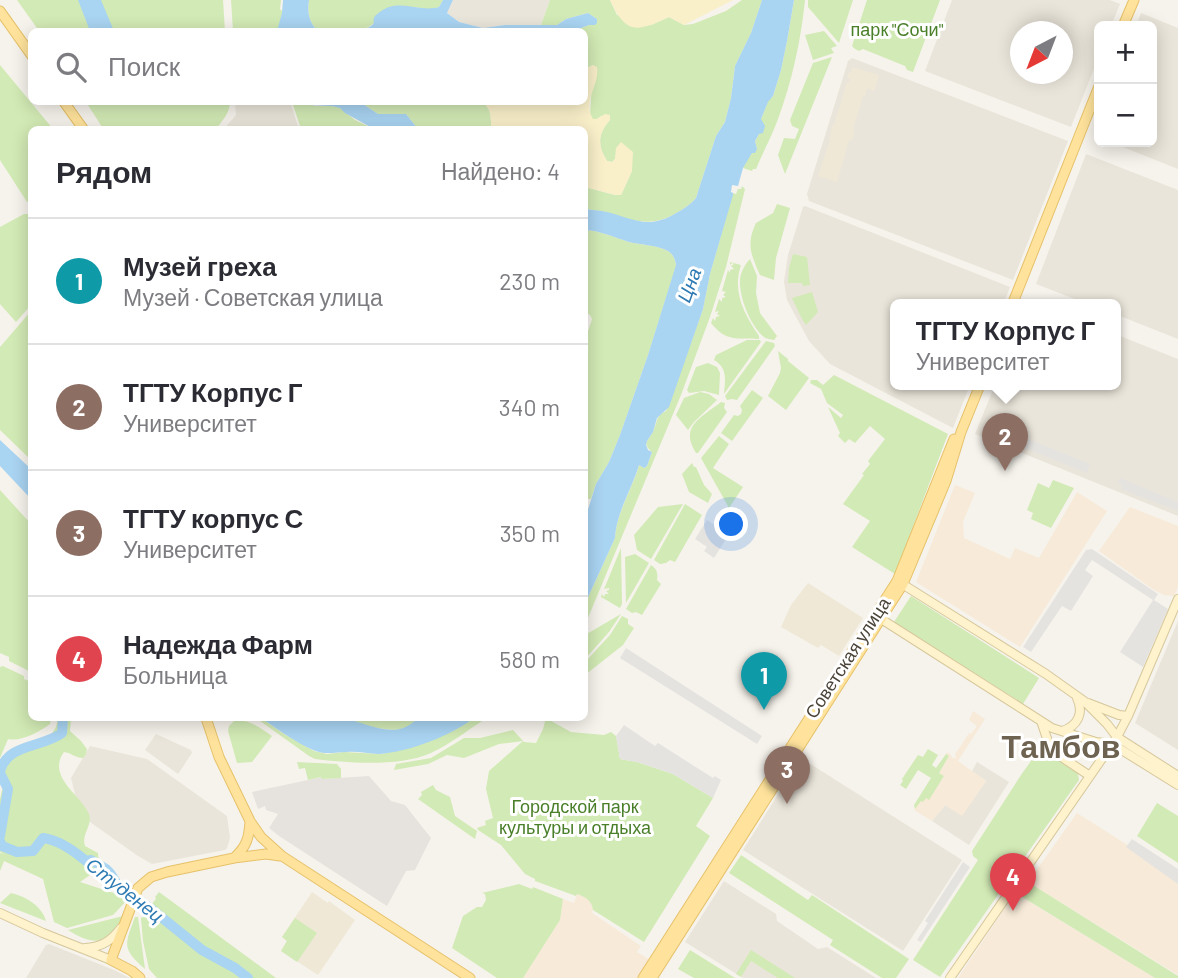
<!DOCTYPE html>
<html lang="ru">
<meta charset="utf-8">
<style>
body{margin:0;font-family:Barlow,sans-serif;background:#f2f2f3;color:#2b2b33}
.controls{position:absolute;right:21px;top:21px;display:grid;overflow:hidden;border-radius:10px;box-shadow:0 4px 18px #0003}
.controls button{width:63px;height:63px;display:grid;place-items:center;padding:0;border:0;border-bottom:2px solid #e1e1e2;background:#fff;color:#2b2b33;font:35px sans-serif}
.compass{position:absolute;left:1010px;top:21px;width:63px;height:63px;border-radius:50%;background:#fff;box-shadow:0 4px 18px #0003;rotate:222deg}
.you{position:absolute;left:732px;top:525px;width:24px;height:24px;margin:-18px;border:5px solid #fff;border-radius:50%;background:#1a73e8;box-shadow:0 0 0 10px #1a73e833}
.badge{display:grid;place-items:center;width:46px;height:46px;border-radius:50%;background:#fc3f1d;color:#fff;font-size:23px;font-weight:700}
.pin{position:absolute;translate:-50% -58px;filter:drop-shadow(0 2px 4px #0008)}
.pin::after{content:'';position:absolute;top:37px;width:24px;height:21px;background:inherit;clip-path:polygon(0 0,100% 0,50% 100%)}
.popup{position:absolute;left:890px;top:299px;width:231px;height:91px;box-sizing:border-box;display:grid;place-content:center;border-radius:10px;background:#fff;filter:drop-shadow(0 2px 5px #0005);font-size:23px;white-space:nowrap;color:#7c7c81}
.popup b{font-size:26px;color:#2b2b33}
.popup::after{content:'';position:absolute;left:50%;top:100%;margin-left:-14px;border:14px solid transparent;border-top-color:#fff}
.list{margin:0;padding:0;list-style:none}
h2{display:flex;justify-content:space-between;align-items:center;height:91px;margin:0;padding:0 28px;font-size:30px}
h2 small{font-size:23px;font-weight:400;color:#7c7c81}
.list li{display:grid;grid-template-columns:46px 1fr auto;gap:21px;align-items:center;box-sizing:border-box;height:126px;padding:0 28px;border-top:2px solid #e1e1e2}
.list b{display:block;font-size:26px;white-space:nowrap}
.list p{margin:0;font-size:23px;white-space:nowrap;color:#7c7c81}
.list em{font-size:23px;font-style:normal;color:#7c7c81}
.icon{flex:none;width:38px;height:38px;fill:none;stroke:currentColor;stroke-width:2;stroke-linecap:round;stroke-linejoin:round}
.map{position:relative;flex:none;width:1178px;height:978px;overflow:hidden}
.search{position:absolute;background:#fff;box-shadow:0 4px 18px #0003;left:28px;top:28px;width:560px;height:77px;display:flex;align-items:center;gap:18px;box-sizing:border-box;padding:0 24px;border-radius:10px;color:#7c7c81;font-size:26px}
.panel{position:absolute;background:#fff;box-shadow:0 4px 18px #0003;left:28px;top:126px;width:560px;height:595px;border-radius:10px}
.map>svg:first-child{display:block}
.residential{fill:#eae5da;fill-rule:evenodd}
.commercial{fill:#f7ead8}
.industrial{fill:#e6e2dd}
.education{fill:#efe8d6}
.green{fill:#d2eab5}
.sand{fill:#f9efc9}
.parking{fill:#e5e3e0}
.water{fill:#a9d4f2}
.lines{fill:none;stroke-linecap:round;stroke-linejoin:round}
.river{stroke:#a9d4f2;stroke-width:10}
.secondary-casing{stroke:#d6c79b;stroke-width:10}
.primary-casing{stroke:#e6c16a;stroke-width:11}
.secondary{stroke:#fff3cd;stroke-width:8}
.primary{stroke:#ffe39c;stroke-width:9}
.labels{text-anchor:middle;stroke-width:6;stroke-linejoin:round;paint-order:stroke}
.park-label{font-size:18px;fill:#4a7f2a;stroke:#fff}
.street-label{font-size:18px;fill:#4b4439;stroke:#fff}
.water-label{font-size:19px;font-style:italic;fill:#2e7ab2;stroke:#fff}
.town-label{font-size:32px;font-weight:bold;fill:#6e6250;stroke:#fff}
</style>
<div class="map">
<svg width="1178" height="978" viewBox="0 0 1178 978">
<rect width="100%" height="100%" fill="#f6f3ec"/>
<path class="residential" d="M453,0H550L541,25H505L483,28L459,22L447,13Z
M952,0H1110L1120,4L1111,26H1099V56L1071,127L925,71ZM1020,32H1062V74H1020Z
M1141,13L1178,28V169L1110,142H1152V26H1136Z
M852,58L1068,141L1013,280L809,201L807,194L848,61Z
M235,102H290L299,129H224L236,115Z
M1086,154L1178,190V339L1115,314V305H1090L1036,284Z
M805,206L1010,287L1003,305H895V385H970L953,428L830,364L809,341L787,300L784,282L788,255L803,207Z
M1115,334L1178,359V516L975,434L995,385H1115Z
M1178,621V750L1135,723Z
M156,734L191,750L192,753L178,774L145,750Z
M90,746L147,759L227,816L230,838L227,848L225,850L152,864L138,856L90,822L77,802L71,778Z
M801,758L962,860L903,951L743,850Z
M977,762L1009,782L969,845L932,821L945,805L962,815L986,781L972,771Z
M724,881L776,914L777,921L818,949L827,947L876,978H743L685,942Z
M49,944L114,970L130,978H26L46,945Z"/>
<path class="commercial" d="M955,485L975,493L963,522L964,538L1010,559L1015,548L1039,558L1077,492L1107,511L1020,647L916,582Z
M1130,507L1178,526V587L1174,596L1164,595L1154,590L1099,551Z
M973,711L985,719L958,761L986,781L962,816L945,805L932,821L914,810L921,801L926,798L929,799L944,777L939,773L949,756L946,754L947,752L951,755L952,758H956L955,754L960,747L969,733L971,734L977,726L969,720Z
M1077,813L1178,877V975L1028,882Z
M1015,893L1155,978H958Z
M577,894L585,897L590,901L593,908L592,913L641,946L637,952L650,960L639,978H523L560,920L563,899L574,903Z"/>
<path class="industrial" d="M369,776L391,801L405,805L431,838L415,870L406,871L387,906L279,836L269,828L278,814L266,810L265,806L258,809L252,792L322,777L323,779Z"/>
<path class="education" d="M852,67L879,75L874,91L867,88L865,96H863L853,128L855,130L852,140H849L837,182L818,176L829,143L832,125H834L847,82H849L850,79L847,77L848,73L851,72Z
M808,583L863,618L839,656L821,645L818,648L781,627L791,605Z
M312,892L328,903L329,901L333,904L355,920L318,975L281,951L287,941L282,937Z"/>
<path class="green" d="M17,0H223L225,31H39Z
M231,0H281L280,9L284,13L277,31H233Z
M309,0H443L439,7L429,10L415,7L373,24C358,36 336,31 318,31C309,23 307,12 309,0Z
M550,0H610L617,15L651,25L669,17L684,25L693,24L726,11L742,0H762L751,33L735,66L731,98L725,122L716,136L696,198C691,204 685,208 678,212C643,234 621,212 585,209V187L615,195H621L632,171L616,154L615,159L612,162L607,161C597,146 598,133 610,120L601,116L597,119H592L590,115L593,65L585,69L584,32L556,31L576,30L589,25H595L597,19L588,13L566,19L557,25H541Z
M794,0H805C801,40 792,81 778,119C772,136 763,152 756,169H753L752,171L743,168L748,157L757,149L755,141L759,134L761,119L768,101L773,96L781,70L787,41Z
M808,0H853L839,43L808,7Z
M867,0H940L913,72L907,70L905,66L863,49L859,51L855,49L852,46Z
M824,31L837,46L831,48L834,53L813,60L805,35Z
M832,57L785,174L778,155L784,138L795,139L799,129L792,126L790,120L813,63Z
M0,65L53,129L32,130L31,205L29,201L27,202L0,160Z
M86,102H230C230,113 222,121 216,129L140,130L138,127L135,129L104,130Z
M292,102H307L315,106H332L340,108L355,120L374,129H301Z
M360,102H483C492,110 491,118 491,129H418L406,114H378Z
M742,186L745,189L726,267L710,317L681,395L585,625V604L615,538C616,513 633,488 639,465L644,468L647,466L652,452C641,443 649,441 653,431C658,422 655,416 666,411L703,309L710,274L733,193L736,194L738,189H741Z
M777,204L790,208L776,258L774,280L760,275C751,255 746,244 756,223L773,213Z
M24,214H28L31,219V305L16,322L0,304V227Z
M585,230C601,231 613,237 629,242C641,245 657,245 668,251C674,255 675,259 676,266L648,355L620,435L609,462L596,484L591,499H584V344L592,319L590,315L585,312Z
M793,254L807,257L810,285L803,286L802,283H788L789,268Z
M750,259L757,276L756,293L760,313L777,336L774,340C771,339 766,339 764,337C750,326 736,291 741,274C743,268 746,263 750,259Z
M730,262L741,265C732,292 744,314 759,336V339C737,338 726,342 711,323L713,318L715,321L716,317L720,316L717,314L719,311L715,312L719,299L722,302V298L726,297L723,295L726,292L722,291L728,270L730,273V270L734,269L731,266L734,264L732,263L730,265Z
M812,292L818,312L806,325L802,319L792,298Z
M31,311V460L0,430V347Z
M747,340H760L761,342L724,394C725,380 728,368 714,360L716,355Z
M766,341L774,343L775,346L737,400L732,399L727,400L725,396Z
M778,351L788,359V361L809,378L786,410L768,396L780,373L781,368Z
M708,363L717,367L720,373L719,395L704,391L689,393L687,390L696,367Z
M834,375L948,434L895,574L852,547L870,521L843,504L864,475L862,474L870,464L868,461L885,439L870,426L855,443L849,439L845,443L838,436L840,433L828,407L841,418L843,415L827,403L821,389L810,383L811,380H817L823,385Z
M752,390L763,398L732,441L721,433L734,415L738,416L741,414L742,410L740,406Z
M700,392L709,394L717,400L694,422L688,430L676,415L684,398Z
M721,402L725,403L724,408L727,412L698,453H696C679,426 701,418 721,402Z
M719,436L729,444L713,468L743,487L729,508L701,458Z
M692,463L694,467H696L704,485L712,494L708,503L689,492L682,474Z
M1053,480L1074,488L1051,528L1031,519L1033,513L1027,510L1038,483L1049,488Z
M0,490L31,524V672L9,661V657L0,653Z
M683,504L651,559L637,550L634,535L658,507Z
M685,504L702,515L675,562L670,560L666,563L660,564L654,560Z
M621,548L622,604L620,608L601,597L602,594L604,597L605,594H609L606,591L609,590V588L604,589Z
M635,554L649,563L626,603L625,557Z
M651,565C657,569 658,573 657,580L661,584L642,615L636,612L632,613L626,609Z
M911,596L1039,678L1023,704L894,622Z
M621,614L609,632L585,659V635Z
M622,616L628,619V624L634,628L623,645L585,675V662L610,635Z
M3,666L24,676V679L31,682L32,718H51L50,724C39,732 21,742 8,739L0,758V667Z
M58,718H71L70,731L81,741L87,749L86,754L83,758C76,758 71,753 64,752C46,777 82,796 89,814C93,826 81,834 85,846L98,853L99,865L93,873L80,882L129,898L113,915L67,928L54,922L43,879L4,861L0,871V853L4,854L0,852V799L5,777V767L20,748L51,735L56,727Z
M256,718H261L284,734L314,751L327,754L344,752L381,754L401,750L441,736L474,718H487C469,729 451,744 431,753C400,767 348,763 315,759L309,756Z
M340,718H418C416,720 412,724 409,726C393,736 358,723 340,718Z
M546,718L571,732L604,735L611,732L616,736L620,759L637,762L673,774L713,798L696,826L710,836L644,942L593,910C592,901 586,897 577,894L576,896L535,881V879L525,874L501,845L478,830L477,828L486,825L485,821L493,818L486,789L489,771L523,741L499,744L464,758L447,755L428,764L394,770L396,764L431,758L464,738H480L513,730L524,742L536,743L543,729Z
M235,720C248,719 261,728 272,736L252,762L237,763L228,731L229,726Z
M1041,747L1076,771L1078,774L1079,780L940,977L913,960L978,860L973,856L972,851L1021,775Z
M928,749L938,755L932,765L936,768L946,754L949,756L939,773L944,776L929,800L926,798L923,802L921,801L915,809L914,805L931,778L918,770L906,789L900,785L903,781L902,779L918,755L923,757Z
M297,762L337,764L341,769V778L322,779L321,777L308,780L305,768L299,769Z
M433,785L436,790L450,797L455,816L477,831L475,839L418,799L422,795L421,792Z
M1157,803L1178,816V863L1137,836Z
M741,855L808,900L812,895L909,959L896,978H882L830,945L833,940L729,873Z
M1028,882L1178,976V978H1155L1019,895Z
M519,884L532,889L533,887L563,899L560,920L523,978H497L452,948L463,916L477,907H482L486,900L485,894L482,893Z
M159,892L276,978H157L149,969L143,941L141,918L146,916L144,913L156,899L155,897Z
M11,893C25,896 42,906 46,921L0,903Z
M123,916C108,945 95,947 68,930Z
M135,917H138L145,969C121,948 125,945 135,917Z
M295,918L317,933L297,962L281,951L287,941L282,937Z
M690,950L735,978H694L678,969Z
M751,950L795,978H778L751,961L741,977L736,974Z"/>
<path class="sand" d="M610,0H733L684,25L669,17C637,32 626,35 610,0Z
M593,65L597,67C600,85 582,100 593,119H597L605,114L610,115V120C598,133 597,146 607,161L612,162L615,159L616,148L621,142L633,152L632,171L621,195H616L585,187L584,130L491,129C491,118 492,110 483,102H584L585,69Z"/>
<path class="parking" d="M1001,428L1090,464L1087,473L997,437Z
M1120,478L1178,502V511L1121,489L1122,485L1118,483Z
M707,520L721,529L718,534L726,539L714,558L704,551L707,547L695,539Z
M1092,549L1158,594L1154,600L1168,609L1143,667L1120,652L1153,600L1092,560L1085,570L1093,576L1071,611L1062,606L1031,652L1023,647L1086,550Z
M626,648L762,736L757,744L620,658Z
M624,725L655,746L658,743L713,778L715,776L721,780L713,798L673,774L637,762L620,759L616,736Z
M1132,839L1178,869V884L1126,847Z
M963,862L970,867L921,942L917,940L928,923L925,921Z"/>
<path class="water" d="M78,0H101L114,31H90Z
M283,0H309C307,12 309,23 318,31H326H277L282,13Z
M443,0H453L447,13L459,22L483,28L505,25H557L566,19L588,13L597,19V23L595,25H589L576,30L556,32L355,31C360,30 367,29 371,26C377,21 371,23 375,16C378,13 385,8 389,7C406,2 423,12 439,7Z
M762,0H794L787,41L781,70L773,96L768,102L761,119L765,126L763,133L759,134L755,141L757,149L755,153H752L743,168L738,186L732,185L731,192L733,193V195L710,274L703,309L669,407L657,418L653,432L647,441L646,445L648,450L652,452L647,466L644,468L639,465C632,489 616,513 615,538L585,604V519L596,484L609,462L620,435L648,355L676,265C675,259 674,255 668,251C657,245 641,245 629,242C613,237 601,231 585,230V209C590,210 596,210 602,211C633,217 646,232 678,212C685,208 691,204 696,198L716,136L725,122L731,98L735,66L751,33Z
M305,102H360L378,114H406L418,129H374L345,113L340,108L332,106L308,105Z
M0,440L31,469V499L0,466Z
M261,718C286,717 312,716 337,718C365,719 393,744 418,718H474C450,736 409,752 379,754C368,754 358,751 347,752C336,752 327,755 316,751C299,745 276,728 261,718Z"/>
<g class="lines">
<path class="river" d="M0,771C8,743 42,748 62,733L63,718
M0,773L8,789L0,836
M0,841L2,846L17,852L33,851L43,838C59,840 73,850 86,861L91,860L106,869L110,873L123,893L140,901L150,908L202,950L235,968L248,978"/>
<defs>
<path id="secondary" d="M899,582L1046,674L1084,701L1107,724L1117,737L1178,776
M878,617L1052,728L1096,742L1112,744L1178,785
M1088,703L1119,715L1128,716
M1041,721L1051,750L1090,776
M1062,731C1078,726 1084,713 1077,698
M0,913L43,933L111,960
M85,948C102,947 111,941 121,928
M950,978L1117,737L1128,716L1178,599"/>
<path id="primary" d="M0,11L32,56
M1123,26L1134,0
M64,102L84,130
M1012,305L1099,86
M206,718L219,757L250,821L261,837L282,856L470,978
M234,858C247,846 249,838 250,821
M140,978L132,971L111,960L138,888L151,877L167,872L234,858L266,854L280,856
M643,978L897,581L954,439
M652,978L903,584L946,481L961,432L980,385"/>
</defs>
<use href="#secondary" class="secondary-casing"/>
<use href="#primary" class="primary-casing"/>
<use href="#secondary" class="secondary"/>
<use href="#primary" class="primary"/>
</g>
<g class="labels">
<g class="park-label">
<text x="897" y="36">парк "Сочи"</text>
<text x="575" y="813">Городской парк<tspan x="575" dy="21">культуры и отдыха</tspan></text>
</g>
<g class="street-label">
<text transform="translate(848 658) rotate(-57)" y="6">Советская улица</text>
</g>
<g class="water-label">
<text transform="translate(689 285) rotate(-70)" y="7">Цна</text>
<text transform="translate(125 890) rotate(38)" y="7">Студенец</text>
</g>
<g class="town-label">
<text x="1061" y="758">Тамбов</text>
</g>
</g>
</svg>
<div class="controls">
<button>+</button>
<button>−</button>
</div>
<svg class="compass" viewBox="-18 -18 36 36"><path d="M0-13l5 13h-10z" fill="#e53935"/><path d="M0 13l5-13h-10z" fill="#7c7c81"/></svg>
<div class="you"></div>
<div class="pin badge" style="left:764px;top:710px;background:#0f9aa8">1</div>
<div class="pin badge" style="left:1005px;top:471px;background:#8d6e63">2</div>
<div class="popup"><b>ТГТУ Корпус Г</b>Университет</div>
<div class="pin badge" style="left:787px;top:804px;background:#8d6e63">3</div>
<div class="pin badge" style="left:1013px;top:911px;background:#e0444e">4</div>
<div class="search"><svg class="icon" aria-label="search" viewBox="0 0 24 24"><circle cx="10" cy="10" r="6"/><path d="M15 15l6 6"/></svg>Поиск</div>
<section class="panel">
<h2>Рядом<small>Найдено: 4</small></h2>
<ul class="list">
<li><span class="badge" style="background:#0f9aa8">1</span><div><b>Музей греха</b><p>Музей · Советская улица</p></div><em>230 m</em></li>
<li><span class="badge" style="background:#8d6e63">2</span><div><b>ТГТУ Корпус Г</b><p>Университет</p></div><em>340 m</em></li>
<li><span class="badge" style="background:#8d6e63">3</span><div><b>ТГТУ корпус С</b><p>Университет</p></div><em>350 m</em></li>
<li><span class="badge" style="background:#e0444e">4</span><div><b>Надежда Фарм</b><p>Больница</p></div><em>580 m</em></li>
</ul>
</section>
</div>
